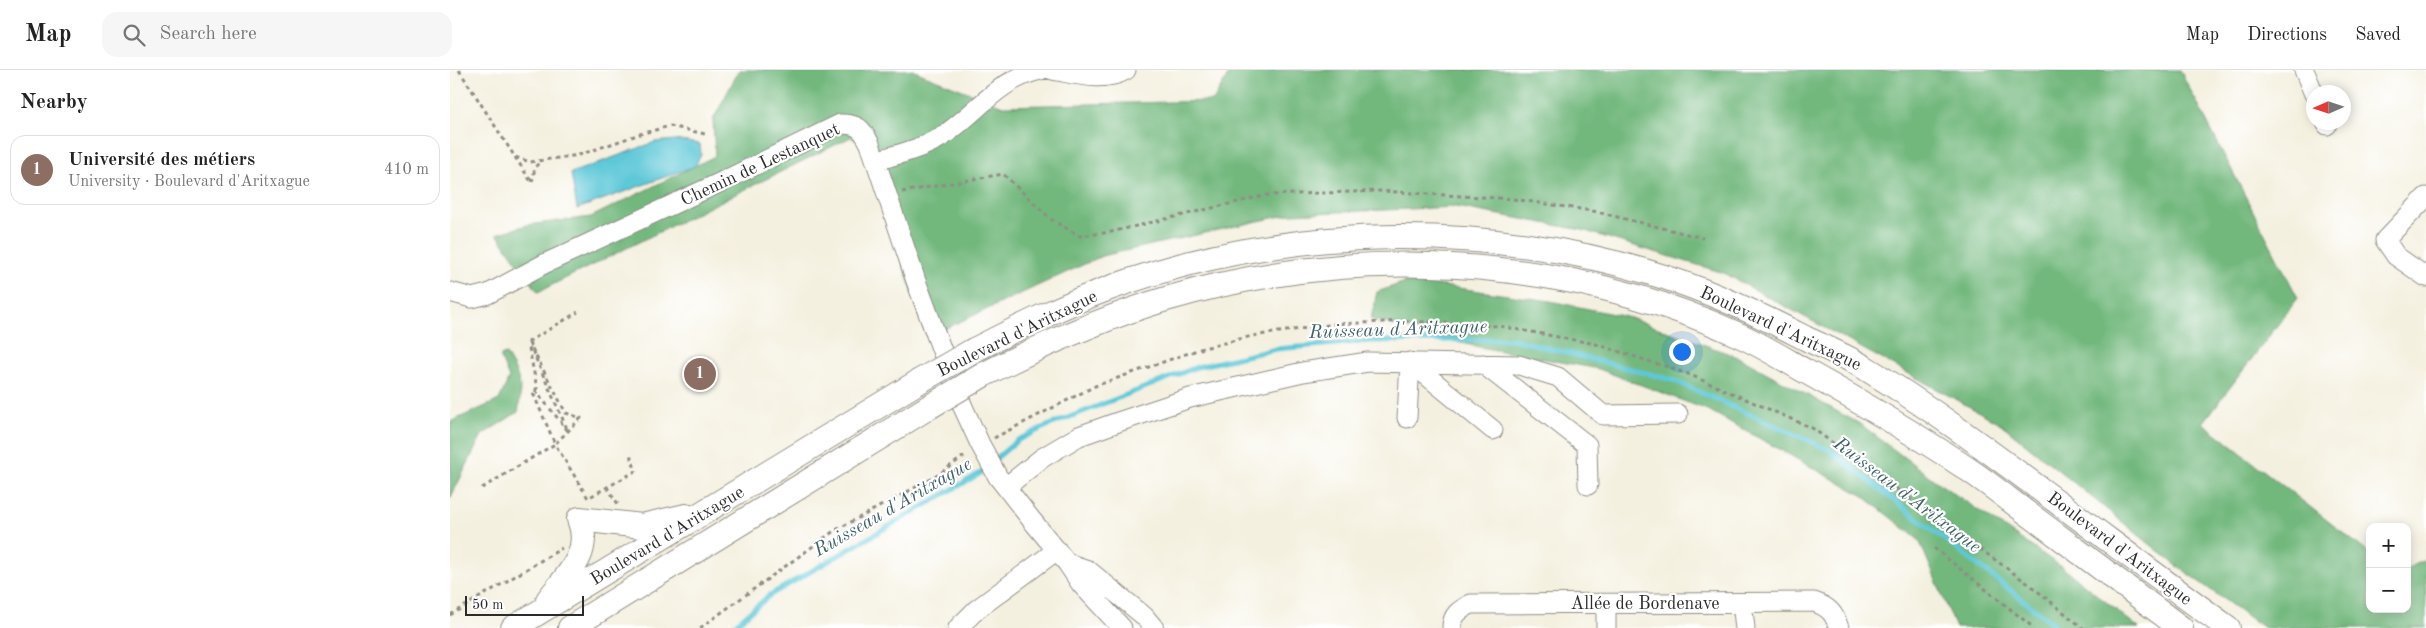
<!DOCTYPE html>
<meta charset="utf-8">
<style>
body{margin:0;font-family:"Old Standard TT",serif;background:#f6f6f6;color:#222}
.controls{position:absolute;right:15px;bottom:15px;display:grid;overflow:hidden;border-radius:10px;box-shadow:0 2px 12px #0003}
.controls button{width:45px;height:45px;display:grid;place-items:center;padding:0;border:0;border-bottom:1px solid #e0e0e0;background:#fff;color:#222;font:25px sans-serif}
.compass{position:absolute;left:1856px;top:15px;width:45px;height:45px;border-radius:50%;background:#fff;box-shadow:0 2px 12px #0003;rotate:267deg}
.scale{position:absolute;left:15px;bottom:12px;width:119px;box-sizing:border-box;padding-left:5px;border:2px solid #2b2b2b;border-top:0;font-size:14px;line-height:18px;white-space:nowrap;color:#2b2b2b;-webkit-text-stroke:4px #fff;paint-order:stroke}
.you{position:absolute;left:1231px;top:281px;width:18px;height:18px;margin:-12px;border:4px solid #fff;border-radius:50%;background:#1a73e8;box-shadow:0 0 0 8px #1a73e833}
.badge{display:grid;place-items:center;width:32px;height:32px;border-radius:50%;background:#0b8043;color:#fff;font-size:16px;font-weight:700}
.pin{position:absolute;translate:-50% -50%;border:2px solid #fff;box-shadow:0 1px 5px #0006}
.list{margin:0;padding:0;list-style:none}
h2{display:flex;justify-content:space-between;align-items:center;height:65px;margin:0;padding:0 20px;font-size:21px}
h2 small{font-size:16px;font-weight:400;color:#767676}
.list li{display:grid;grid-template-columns:32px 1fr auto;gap:15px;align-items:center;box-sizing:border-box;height:70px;margin:0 10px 10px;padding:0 10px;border:1px solid #e0e0e0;border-radius:15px}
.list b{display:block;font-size:19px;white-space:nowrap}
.list p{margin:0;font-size:16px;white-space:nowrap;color:#767676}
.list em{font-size:16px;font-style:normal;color:#767676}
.icon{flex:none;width:28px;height:28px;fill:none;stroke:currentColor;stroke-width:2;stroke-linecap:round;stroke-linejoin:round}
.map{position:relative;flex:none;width:1976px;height:558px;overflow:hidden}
header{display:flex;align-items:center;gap:30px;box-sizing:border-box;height:70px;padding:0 25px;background:#fff;border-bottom:1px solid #e0e0e0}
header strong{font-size:24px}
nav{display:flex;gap:28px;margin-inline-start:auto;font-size:18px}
.search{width:350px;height:45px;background:#f6f6f6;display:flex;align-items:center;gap:12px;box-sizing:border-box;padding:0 18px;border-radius:15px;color:#767676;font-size:19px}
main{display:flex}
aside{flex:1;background:#fff}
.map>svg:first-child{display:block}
.forest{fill:#72b87d;stroke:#4e7254}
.water{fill:#5dc8d8;stroke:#447a82}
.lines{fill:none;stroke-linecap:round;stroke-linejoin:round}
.stream{stroke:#5dc8d8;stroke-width:5}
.minor-casing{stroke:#908e85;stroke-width:21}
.major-casing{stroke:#908e85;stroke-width:26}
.path{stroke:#908e85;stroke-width:3;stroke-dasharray:4 4;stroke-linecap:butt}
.minor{stroke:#fff;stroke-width:19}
.major{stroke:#fff;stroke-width:24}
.major-bridge-casing{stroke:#908e85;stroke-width:26;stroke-linecap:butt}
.major-bridge{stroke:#fff;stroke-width:24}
.labels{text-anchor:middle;stroke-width:4.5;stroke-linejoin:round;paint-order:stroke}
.street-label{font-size:18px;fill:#2b2b2b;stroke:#fff}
.water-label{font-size:19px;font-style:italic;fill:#3c6268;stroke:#fff}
</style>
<header>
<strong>Map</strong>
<div class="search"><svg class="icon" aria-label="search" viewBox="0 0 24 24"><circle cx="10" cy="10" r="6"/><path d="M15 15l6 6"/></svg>Search here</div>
<nav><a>Map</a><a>Directions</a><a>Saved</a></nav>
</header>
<main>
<aside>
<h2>Nearby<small></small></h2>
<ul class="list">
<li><span class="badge" style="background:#8d6e63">1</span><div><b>Université des métiers</b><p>University · Boulevard d'Aritxague</p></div><em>410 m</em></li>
</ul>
</aside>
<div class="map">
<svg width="1976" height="558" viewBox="0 0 1976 558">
<rect width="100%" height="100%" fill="#fff"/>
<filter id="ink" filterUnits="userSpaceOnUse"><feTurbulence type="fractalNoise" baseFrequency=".02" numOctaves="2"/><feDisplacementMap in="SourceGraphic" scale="10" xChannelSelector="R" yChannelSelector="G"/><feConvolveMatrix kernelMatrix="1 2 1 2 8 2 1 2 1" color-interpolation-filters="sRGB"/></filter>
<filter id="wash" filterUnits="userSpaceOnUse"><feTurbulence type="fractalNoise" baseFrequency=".0096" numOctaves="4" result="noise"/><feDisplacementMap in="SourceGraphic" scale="20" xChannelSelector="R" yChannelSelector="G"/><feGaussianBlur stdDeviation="1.12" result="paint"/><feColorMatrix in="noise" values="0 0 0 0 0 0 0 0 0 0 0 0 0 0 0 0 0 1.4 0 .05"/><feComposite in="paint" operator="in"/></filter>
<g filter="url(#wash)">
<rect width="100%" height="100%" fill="#f4f0df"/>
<path class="forest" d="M289,0H462L553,36L763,31L781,0H1730L1848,228L1753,353L1920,484V539H1957V498L1976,490V558H1814L1727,496L1551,354L1274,203L1132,160L1006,137L840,144L652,186L477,267L415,77L401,67L88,222L47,164L77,155L141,147L265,86L263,50Z
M958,211L1100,231L1178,247L1288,287L1410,354L1487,412L1613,498L1689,558H1506L1469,470L1412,425L1260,341L1149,299L1024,276L921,249L927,222Z
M56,284C70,307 73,316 68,342L32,365L0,429V352L49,330L59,308L50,286Z"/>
<path class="water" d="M225,70L250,74L251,85L245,96L127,139L121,103L205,72Z"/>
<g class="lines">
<path class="stream" d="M543,391L568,370L597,356L747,297L826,279L921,271L1063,269L1223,310L1379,380L1609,558
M281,558L320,525L529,404L537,397"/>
</g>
</g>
<g filter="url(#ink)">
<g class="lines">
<defs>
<path id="minor" d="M602,0C626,4 654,13 676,0
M1854,0L1864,24
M1876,52L1877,55
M426,91C448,84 471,79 491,67C525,45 549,8 591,0
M1976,127L1935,170L1946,186L1976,207
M0,222L22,228L38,224L94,194L271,112L390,54C408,54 412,58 420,74L466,211L513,337L530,374L548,407L580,448L617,493L631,514L672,558
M960,292L1043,360
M1033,294L1137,375L1138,415
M957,348L960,292
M556,417L592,388L629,366L668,352L740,328L853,302L918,292L1069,295L1108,307L1153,345L1228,344
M617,493L638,500L694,546L704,558
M1292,533L1295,558
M508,558L526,540L607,480
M1002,558C1002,544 1010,540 1021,534L1364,532C1379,537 1384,543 1389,558
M1156,558V534"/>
<path id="major" d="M524,280C568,258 611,236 657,219C840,151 1051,150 1235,214C1277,229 1316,248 1355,268C1376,278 1398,287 1417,299C1478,336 1536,379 1594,422C1655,467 1716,513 1778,558
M533,305C592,275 652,248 716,229C902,174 1114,184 1291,266C1313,276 1334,289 1355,301C1409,331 1462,362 1513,396C1539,413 1563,433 1588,451C1636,487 1683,522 1731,558
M129,449L192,456L236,446
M98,530C117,505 143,483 129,449
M63,558L468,312
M120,558L479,337"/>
</defs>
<use href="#minor" class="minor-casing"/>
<use href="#major" class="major-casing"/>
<path class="path" d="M9,0L65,87L80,92L129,85L190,64L220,56L255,64
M65,87L82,113L85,97L91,91
M452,122L553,104L602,150L630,166L661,162L817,125L929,121L1063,129L1143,141L1253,168
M78,272L128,242
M85,320L118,361L78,271L116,343L131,348L105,374L138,428L186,401L180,385
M544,368L645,316L750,279L802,266L885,254L959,251L1049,256L1146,274L1238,304L1362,358L1580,515L1633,558
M157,417L168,434
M32,418L105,374L83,323L87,318L79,278
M1484,478L1584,558
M0,545L112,478
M250,558L384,461L485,407L517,384"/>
<use href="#minor" class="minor"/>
<use href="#major" class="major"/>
<defs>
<path id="major-bridge" d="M468,312L524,280
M479,337L533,305"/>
</defs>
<use href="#major-bridge" class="major-bridge-casing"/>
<use href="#major-bridge" class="major-bridge"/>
</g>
</g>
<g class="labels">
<g class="street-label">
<text transform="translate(310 94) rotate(-25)" y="6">Chemin de Lestanquet</text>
<text transform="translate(1331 258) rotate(25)" y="6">Boulevard d'Aritxague</text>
<text transform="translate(567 263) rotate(-26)" y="6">Boulevard d'Aritxague</text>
<text transform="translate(217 465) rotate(-31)" y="6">Boulevard d'Aritxague</text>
<text transform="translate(1670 478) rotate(37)" y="6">Boulevard d'Aritxague</text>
<text x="1195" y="539">Allée de Bordenave</text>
</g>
<g class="water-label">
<text transform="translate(948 258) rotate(-2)" y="7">Ruisseau d'Aritxague</text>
<text transform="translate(1458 424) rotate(37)" y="7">Ruisseau d'Aritxague</text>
<text transform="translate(442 436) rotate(-30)" y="7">Ruisseau d'Aritxague</text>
</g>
</g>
</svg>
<div class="controls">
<button>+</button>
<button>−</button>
</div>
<svg class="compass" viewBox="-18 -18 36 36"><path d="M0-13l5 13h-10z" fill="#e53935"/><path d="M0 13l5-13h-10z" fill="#767676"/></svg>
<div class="scale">50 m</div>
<div class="you"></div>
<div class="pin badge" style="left:250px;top:304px;background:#8d6e63">1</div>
</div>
</main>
